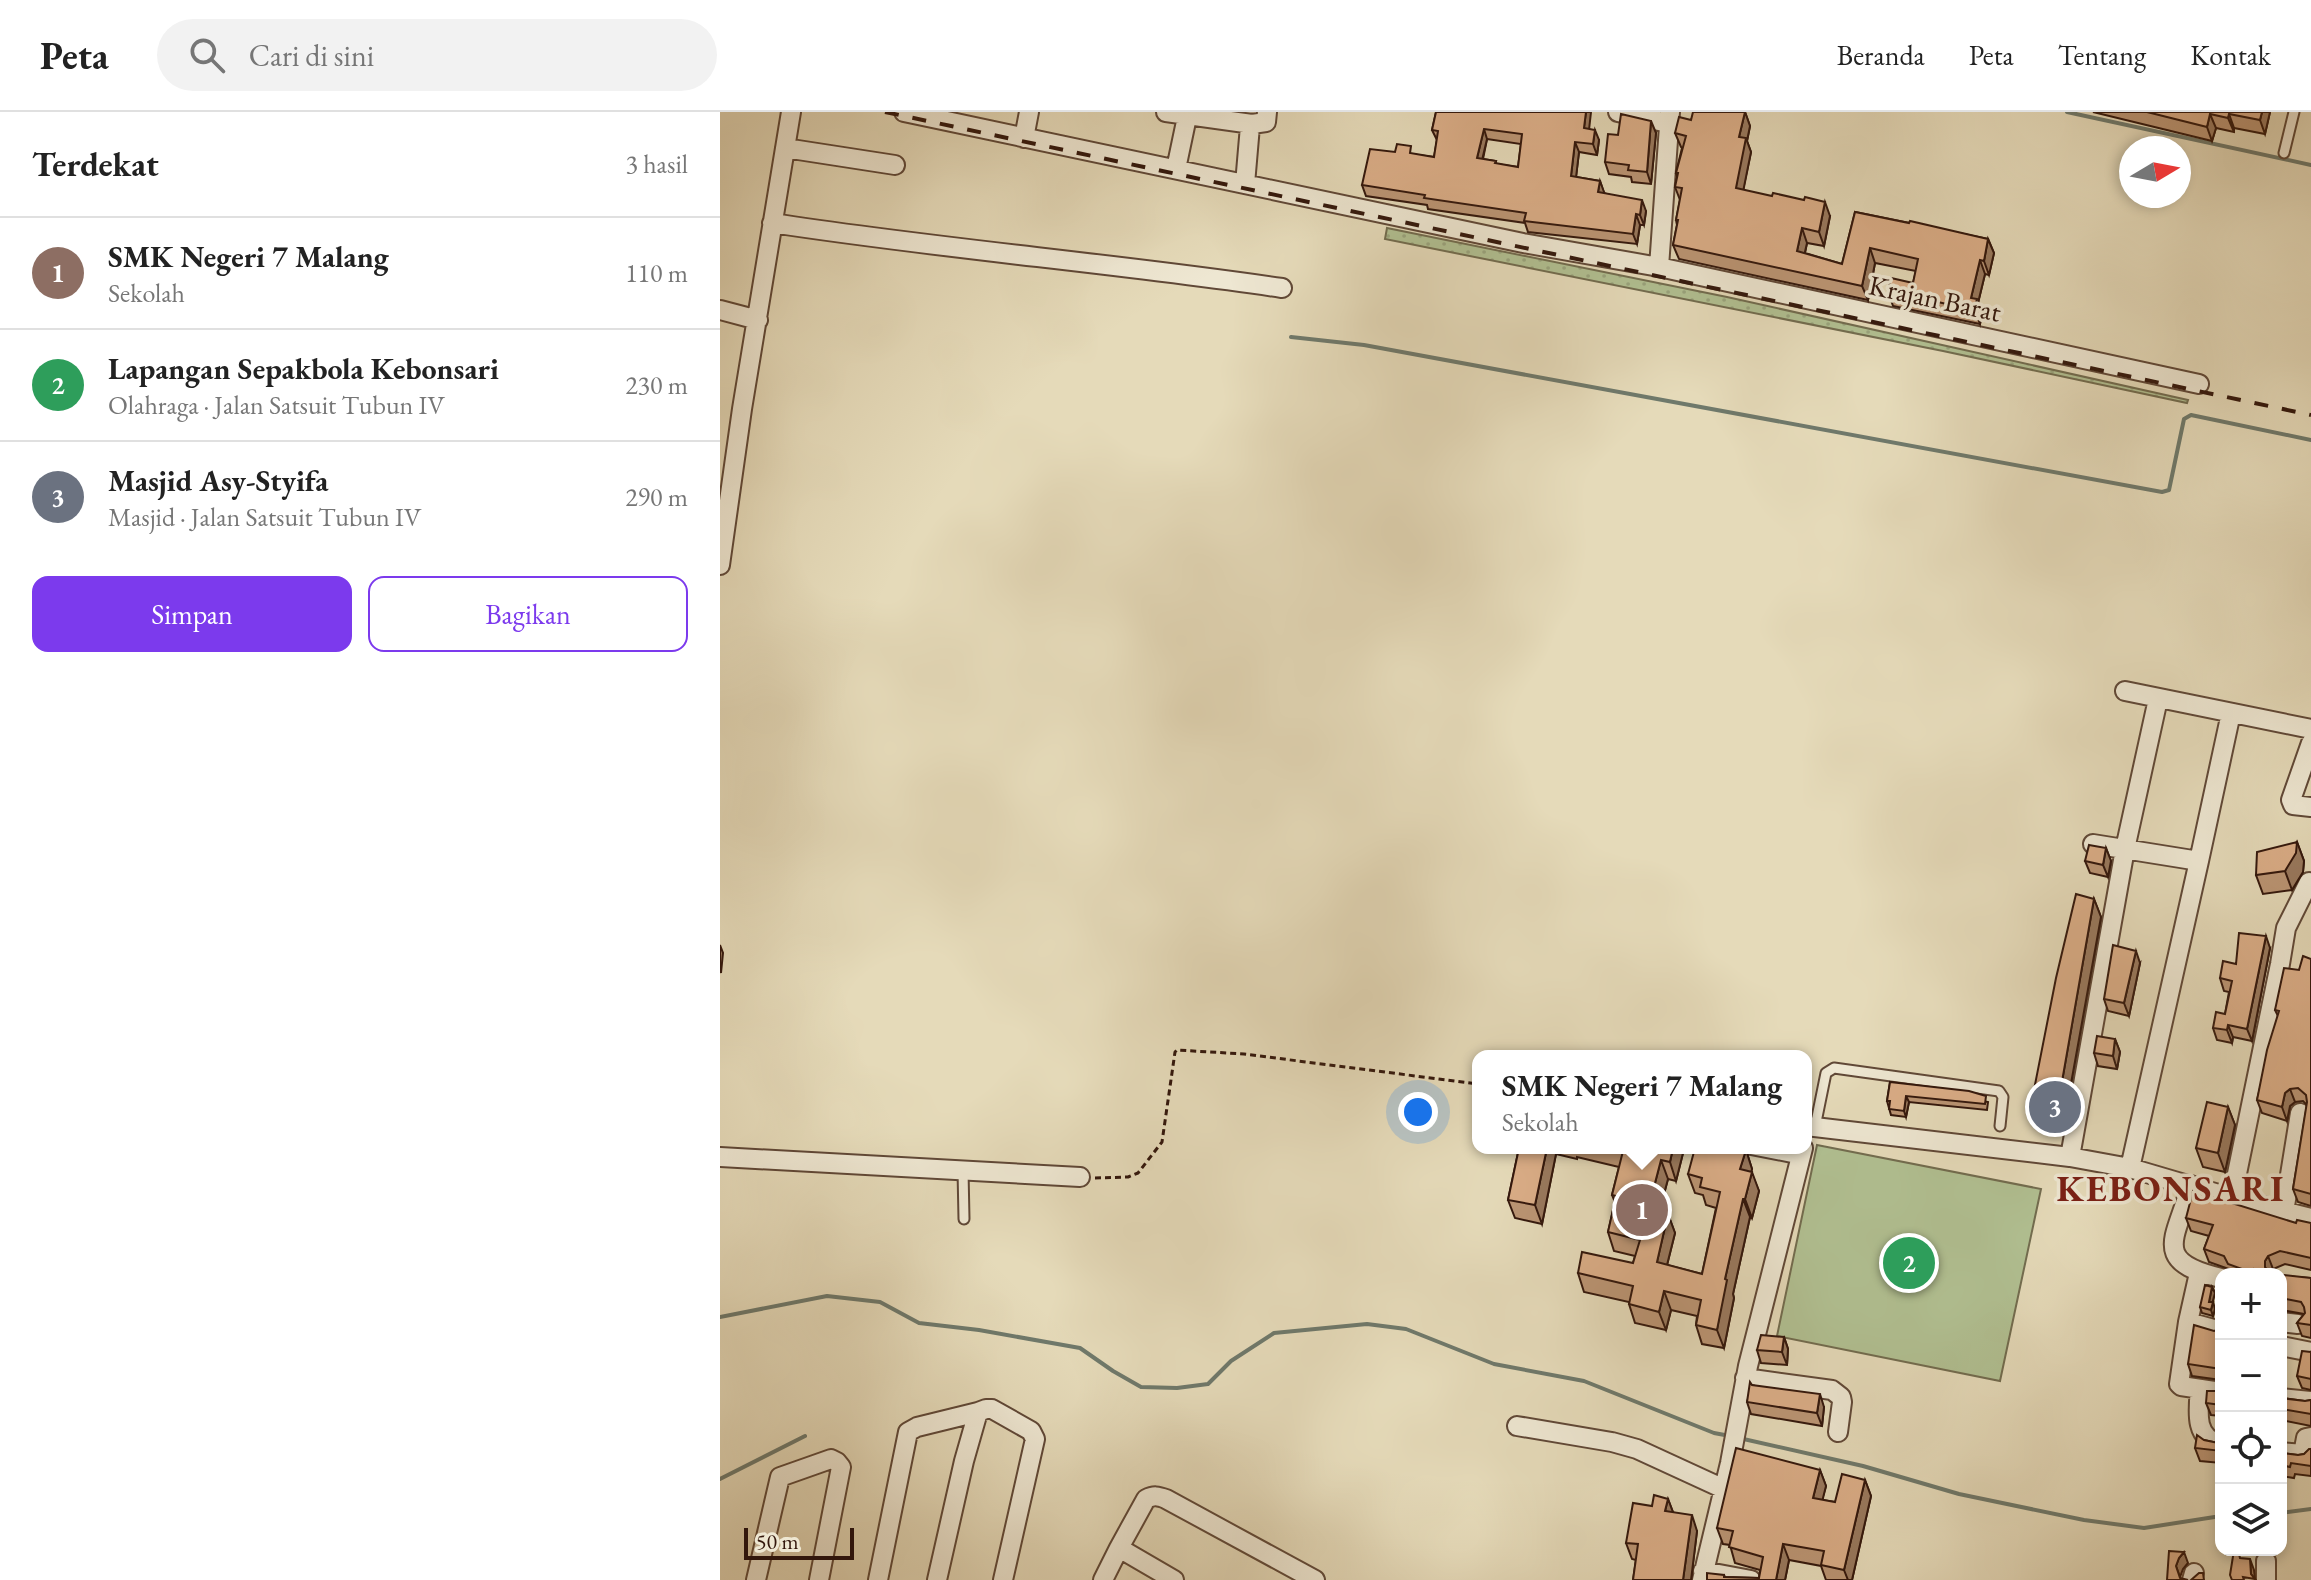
<!DOCTYPE html>
<html lang="id">
<meta charset="utf-8">
<style>
body{margin:0;font-family:"EB Garamond",serif;background:#f2f2f2;color:#222}
.controls{position:absolute;right:24px;bottom:24px;display:grid;overflow:hidden;border-radius:16px;box-shadow:0 4px 12px #0003}
.controls button{width:72px;height:72px;display:grid;place-items:center;padding:0;border:0;border-bottom:2px solid #e0e0e0;background:#fff;color:#222;font:40px sans-serif}
.compass{position:absolute;left:1399px;top:24px;width:72px;height:72px;border-radius:50%;background:#fff;box-shadow:0 4px 12px #0003;rotate:80deg}
.scale{position:absolute;left:24px;bottom:20px;width:110px;box-sizing:border-box;padding-left:8px;border:4px solid #33170c;border-top:0;font-size:22px;line-height:28px;white-space:nowrap;color:#33170c;-webkit-text-stroke:6px #eee7d2;paint-order:stroke}
.you{position:absolute;left:698px;top:1000px;width:28px;height:28px;margin:-20px;border:6px solid #fff;border-radius:50%;background:#1a73e8;box-shadow:0 0 0 12px #1a73e833}
.badge{display:grid;place-items:center;width:52px;height:52px;border-radius:50%;background:#7c3aed;color:#fff;font-size:26px;font-weight:700}
.pin{position:absolute;translate:-50% -50%;border:4px solid #fff;box-shadow:0 2px 8px #0006}
.popup{position:absolute;left:752px;top:938px;width:340px;height:104px;box-sizing:border-box;display:grid;place-content:center;border-radius:16px;background:#fff;filter:drop-shadow(0 2px 6px #0005);font-size:26px;white-space:nowrap;color:#767676}
.popup b{font-size:30px;color:#222}
.popup::after{content:'';position:absolute;left:50%;top:100%;margin-left:-16px;border:16px solid transparent;border-top-color:#fff}
.list{margin:0;padding:0;list-style:none}
h2{display:flex;justify-content:space-between;align-items:center;height:104px;margin:0;padding:0 32px;font-size:34px}
h2 small{font-size:26px;font-weight:400;color:#767676}
.list li{display:grid;grid-template-columns:52px 1fr auto;gap:24px;align-items:center;box-sizing:border-box;height:112px;padding:0 32px;border-top:2px solid #e0e0e0}
.list b{display:block;font-size:30px;white-space:nowrap}
.list p{margin:0;font-size:26px;white-space:nowrap;color:#767676}
.list em{font-size:26px;font-style:normal;color:#767676}
.actions{display:flex;gap:16px;padding:24px 32px}
.actions a{flex:1;padding:18px 0;border:2px solid #7c3aed;border-radius:16px;text-align:center;font-size:28px;color:#7c3aed}
.actions .main{background:#7c3aed;color:#fff}
.icon{flex:none;width:44px;height:44px;fill:none;stroke:currentColor;stroke-width:2;stroke-linecap:round;stroke-linejoin:round}
.map{position:relative;flex:none;width:1591px;height:1468px;overflow:hidden}
header{display:flex;align-items:center;gap:48px;box-sizing:border-box;height:112px;padding:0 40px;background:#fff;border-bottom:2px solid #e0e0e0}
header strong{font-size:38px}
nav{display:flex;gap:44px;margin-inline-start:auto;font-size:28px}
.search{width:560px;height:72px;background:#f2f2f2;display:flex;align-items:center;gap:20px;box-sizing:border-box;padding:0 28px;border-radius:44px;color:#767676;font-size:30px}
main{display:flex}
aside{flex:1;background:#fff}
.map>svg:first-child{display:block}
.grass{fill:url(#grass-dots);stroke:#726c4f;stroke-width:2}
.garden{fill:#b1c092;stroke:#726c4f;stroke-width:2}
.lines{fill:none;stroke-linecap:round;stroke-linejoin:round}
.stream{stroke:#6f796b;stroke-width:4}
.lane-casing{stroke:#604837;stroke-width:13}
.street-casing{stroke:#604837;stroke-width:22}
.path{stroke:#33170c;stroke-width:3;stroke-dasharray:6 4;stroke-linecap:butt}
.lane{stroke:#eee7d2;stroke-width:9}
.street{stroke:#eee7d2;stroke-width:18}
.rail{stroke:#33170c;stroke-width:4;stroke-dasharray:14 14;stroke-linecap:butt}
.wall{fill:#bb9574;stroke:#33170c;stroke-width:2;fill-rule:evenodd}
.shaded-wall{fill:#99795e;stroke:#33170c;stroke-width:2}
.building{fill:#daad87;stroke:#33170c;stroke-width:2;fill-rule:evenodd}
.labels{text-anchor:middle;stroke-width:7;stroke-linejoin:round;paint-order:stroke}
.street-label{font-size:28px;fill:#33170c;stroke:#eee7d2}
.district-label{font-size:36px;font-weight:bold;letter-spacing:2px;fill:#7a1f14;stroke:#eee7d2}
</style>
<header>
<strong>Peta</strong>
<div class="search"><svg class="icon" aria-label="search" viewBox="0 0 24 24"><circle cx="10" cy="10" r="6"/><path d="M15 15l6 6"/></svg>Cari di sini</div>
<nav><a>Beranda</a><a>Peta</a><a>Tentang</a><a>Kontak</a></nav>
</header>
<main>
<aside>
<h2>Terdekat<small>3 hasil</small></h2>
<ul class="list">
<li><span class="badge" style="background:#8d6e63">1</span><div><b>SMK Negeri 7 Malang</b><p>Sekolah</p></div><em>110 m</em></li>
<li><span class="badge" style="background:#2e9e5b">2</span><div><b>Lapangan Sepakbola Kebonsari</b><p>Olahraga · Jalan Satsuit Tubun IV</p></div><em>230 m</em></li>
<li><span class="badge" style="background:#6b7280">3</span><div><b>Masjid Asy-Styifa</b><p>Masjid · Jalan Satsuit Tubun IV</p></div><em>290 m</em></li>
</ul>
<div class="actions"><a class="main">Simpan</a><a>Bagikan</a></div>
</aside>
<div class="map">
<svg width="1591" height="1468" viewBox="0 0 1591 1468">
<defs>
<pattern id="grass-dots" width="8" height="8" patternUnits="userSpaceOnUse" patternTransform="scale(2)"><rect width="8" height="8" fill="#b1c092"/><path d="M2 2h.1M6 6h.1" fill="none" stroke="#99a47d" stroke-width="1.8" stroke-linecap="round"/></pattern>
</defs>
<rect width="100%" height="100%" fill="#e5dab9"/>
<filter id="stains"><feTurbulence type="fractalNoise" baseFrequency=".0025" numOctaves="4"/><feColorMatrix values="0 0 0 0 .2 0 0 0 0 .09 0 0 0 0 .02 0 0 0 .5 -.17"/></filter>
<radialGradient id="worn" r=".72"><stop offset=".6" stop-color="#630" stop-opacity="0"/><stop offset="1" stop-color="#630" stop-opacity=".3"/></radialGradient>
<path class="grass" d="M667,116L1007,185L1468,288L1467,291L1223,239L665,127Z"/>
<path class="garden" d="M1097,1033L1321,1077L1280,1269L1057,1224Z"/>
<g class="lines">
<path class="stream" d="M1347,0L1591,53
M571,225L644,233L1442,380L1449,378L1464,307L1471,303L1591,328
M0,1205L107,1184L160,1190L199,1211L259,1218L360,1236L393,1259L421,1275L457,1276L488,1272L511,1249L554,1221L647,1212L686,1217L774,1252L864,1269L994,1321L1010,1324
M1019,1326L1143,1354L1239,1382L1364,1408L1424,1416L1501,1404
M0,1367L85,1324
M1561,1401L1591,1397"/>
<defs>
<path id="lane" d="M1564,41L1574,0
M1095,1015L1106,961L1114,956L1279,979L1283,985L1280,1014
M1024,1036L1080,1047
M243,1058L244,1107"/>
<path id="street" d="M184,0L803,131L939,155L1479,272
M446,0L532,12
M898,0L948,11
M304,26L309,0
M65,36L175,53
M456,57L468,0
M525,72L530,14L532,12L546,10L547,0
M52,111C221,137 393,151 562,176
M939,155L950,0
M0,198L38,208
M0,453L22,297L71,0
M1405,579L1591,617
M1591,631L1571,688L1573,693L1591,695
M1373,732L1479,749L1511,601
M1086,1014L1350,1045L1410,1056L1512,1086L1591,1106
M0,1045L360,1065
M1350,1045L1405,737L1438,587
M1410,1056L1479,749
M1471,1073C1456,1127 1430,1149 1501,1166
M1512,1086L1560,852L1566,816L1589,770
M1564,1100L1580,1001
M1479,1161L1468,1210L1459,1272L1461,1274L1501,1280
M1468,1210L1501,1219
M1561,1210L1578,1212
M1561,1234L1591,1240
M1025,1266L1112,1278L1121,1285L1122,1290L1118,1320
M1480,1277C1478,1299 1474,1327 1501,1332
M1561,1286L1591,1289
M797,1314L892,1330L917,1337L1004,1377
M1561,1340L1583,1342L1586,1326L1591,1325
M983,1459L1031,1468
M36,1468L60,1365L111,1347L117,1350L121,1355L99,1468
M158,1468L188,1320L197,1315L258,1300
M217,1468L244,1349L258,1300L266,1297H272L311,1319L315,1327L283,1468
M383,1468L399,1436
M454,1468L399,1436L426,1387C434,1383 438,1384 446,1387L595,1468
M982,1468L1010,1351L1028,1254L1083,1036
M1472,1468L1474,1461
M1546,1468V1449"/>
</defs>
<use href="#lane" class="lane-casing"/>
<use href="#street" class="street-casing"/>
<path class="path" d="M375,1066L408,1065L418,1061L442,1030L455,940L457,938L524,942L758,972"/>
<use href="#lane" class="lane"/>
<use href="#street" class="street"/>
<path class="rail" d="M165,0L1591,303"/>
</g>
<path class="wall" d="M716,0L869,17L879,28L877,43L859,40L856,65L880,69L884,81L926,99L924,113H920L917,132L808,120L805,111L708,97L707,93L646,84L642,73L675,40L714,45L717,28L712,18ZM767,27L801,32L798,55L776,52V49L763,47Z
M1025,0L1030,14L1027,29L1031,40L1023,78L1110,104L1104,134L1087,131L1085,141L1122,152L1135,100L1268,127L1274,141L1269,163L1265,162L1258,191L1262,201L1260,212L1173,194L1168,179L1193,171L1196,159L1155,151L1148,188L959,147L953,133L957,113L956,108L960,88L955,75L957,65L956,61L962,36L961,35L955,21L971,8Z
M1373,0H1550L1545,22L1514,16V20L1496,16L1492,29Z
M936,21L931,72L912,70L911,65L889,62L885,50Z
M1577,730L1584,749L1583,760L1572,778L1543,782L1536,763Z
M1386,736L1391,749L1388,765L1370,761L1365,749Z
M1374,787L1381,805L1343,1016L1317,1011L1311,993Z
M1550,836L1532,929L1513,925L1512,931L1497,928L1493,916L1505,902L1509,880L1504,879L1500,866L1516,852Z
M1591,847V1094L1578,1090L1573,1077L1587,993L1583,989L1575,990L1570,994L1567,1009L1542,1001L1537,988L1558,904L1555,898L1579,858Z
M1420,851L1409,904L1388,899L1384,887Z
M1395,927L1400,940L1397,957L1378,954L1374,941Z
M1170,970L1268,990L1267,998L1189,990L1186,1005L1171,1003L1167,989Z
M1508,995L1515,1013L1505,1060L1483,1055L1476,1036Z
M799,1036H961L963,1041L956,1069L948,1067L939,1100L948,1102L955,1121L947,1153L982,1162L996,1096L986,1093L983,1083L975,1081L968,1062L1026,1038L1032,1057L1031,1060L1039,1079L1032,1106L1030,1105L1013,1182L1014,1186L1004,1236L982,1232L976,1213L977,1204L951,1198L946,1218L915,1211L909,1192V1190L864,1180L858,1161L913,1151L915,1144L894,1139L888,1120L895,1090L892,1083L899,1055L857,1045V1047L836,1042L822,1112L795,1106L788,1088Z
M1466,1106L1576,1111H1591V1158L1565,1152L1553,1157L1550,1162H1511L1509,1157L1489,1150L1484,1137L1489,1124L1471,1119Z
M1561,1164L1591,1166V1226L1582,1224L1577,1211L1584,1202L1561,1198Z
M1492,1175L1495,1181L1492,1190L1495,1197L1493,1204L1482,1201L1480,1195Z
M1501,1217V1268L1472,1264L1468,1252L1494,1219Z
M1064,1225L1068,1237L1067,1253L1041,1251L1037,1238Z
M1591,1240V1278L1582,1276L1577,1264Z
M1032,1273L1104,1295L1102,1314L1031,1302L1027,1290Z
M1501,1279V1304L1491,1303L1486,1291Z
M1561,1286L1585,1289L1591,1288V1314L1561,1308Z
M1484,1328L1498,1331L1501,1329V1351L1480,1349L1475,1336Z
M1591,1337V1364L1575,1362L1574,1366L1561,1364V1341L1578,1343L1584,1342Z
M1100,1358L1106,1374L1102,1388L1115,1390L1145,1368L1151,1384L1132,1468H1106L1101,1454L1069,1448L1065,1468H987L1004,1463L1005,1465L1039,1466L1040,1458L1015,1451L1010,1433L1003,1432L997,1416Z
M948,1387L953,1400L977,1419L971,1468H913L916,1448L912,1447L906,1431L932,1394Z"/>
<path class="shaded-wall" d="M866,0H871L868,27L864,16Z
M1025,0L1030,14L1027,29L1031,40L1021,90L1016,76L1019,25Z
M1542,0H1550L1545,22L1540,8Z
M1490,2L1496,16L1492,29L1487,15Z
M1509,2L1514,16V20L1508,6Z
M931,9L936,21L931,72L927,60Z
M764,17L767,27L760,57L757,46Z
M875,18L879,28L877,43L873,32Z
M855,30L859,40L855,74L851,64Z
M880,69L884,80L882,90L878,80Z
M922,88L926,99L924,113L920,103Z
M1105,90L1110,104L1104,134L1099,120Z
M916,102L920,113L917,132L913,122Z
M1082,116L1087,131L1082,153L1077,139Z
M1268,127L1274,141L1269,163L1264,149Z
M1150,136L1155,151L1148,188L1142,174Z
M1260,148L1265,162L1258,191L1262,201L1260,212L1251,186Z
M1577,730L1584,749L1583,760L1572,778L1565,759Z
M1386,736L1391,749L1388,765L1383,753Z
M1374,787L1381,805L1343,1016L1337,998Z
M1546,824L1550,836L1532,929L1527,917Z
M0,833L3,841L1,861L0,857Z
M1416,839L1420,851L1409,904L1404,891Z
M1508,913L1513,925L1512,931L1507,918Z
M1395,927L1400,940L1397,957L1393,944Z
M1570,977L1575,990L1570,994L1567,1009L1562,995L1565,981Z
M1186,984L1189,990L1186,1005L1184,999Z
M1508,995L1515,1013L1505,1060L1498,1041Z
M827,1036H833L836,1042L822,1112L815,1093Z
M953,1036H961L963,1041L956,1069L950,1050Z
M1026,1038L1032,1057L1027,1076L1020,1057Z
M941,1048L948,1067L935,1116L928,1098Z
M1032,1060L1039,1079L1032,1106L1025,1087Z
M1023,1087L1030,1105L1013,1182L1014,1186L1004,1236L997,1218L1005,1167Z
M948,1102L955,1121L943,1169L937,1150Z
M1548,1144L1553,1157L1550,1162H1548L1545,1155V1149Z
M1492,1175L1495,1181L1491,1196L1489,1190Z
M944,1179L951,1198L946,1218L939,1200Z
M1493,1190L1495,1197L1493,1204L1491,1198Z
M1064,1225L1068,1237L1067,1253L1062,1240Z
M1100,1282L1104,1295L1102,1314L1097,1301Z
M1100,1358L1106,1374L1099,1402L1093,1386Z
M1145,1368L1151,1384L1132,1468H1128L1124,1458Z
M948,1387L954,1403L945,1399Z
M972,1403L977,1419L971,1468H963Z
M1063,1432L1069,1448L1065,1468H1056Z
M1464,1440L1468,1451L1463,1457L1460,1465L1456,1454L1459,1446Z
M1530,1447L1534,1458L1535,1467L1531,1462Z"/>
<path class="building" d="M716,0H866L864,16L875,18L873,32L855,30L851,64L880,69L878,80L922,88L920,103L916,102L913,122L804,109L806,101L704,86L705,83L642,73L650,37L675,40L677,32L691,34L690,41L714,45L718,19L712,18ZM764,17L802,22L798,55L775,51L776,49L757,46Z
M973,0H1025L1019,25L1026,26L1016,76L1052,84L1053,81L1084,88L1085,85L1105,90L1099,120L1082,116L1077,139L1122,152L1135,100L1189,111L1190,109L1268,127L1264,149L1260,148L1251,186L1257,187L1254,198L1168,179L1171,166L1193,171L1198,147L1150,136L1142,174L953,133L958,108H956L962,76L955,75L958,61H956L966,24L955,21L959,5L971,8Z
M1427,0H1542L1540,8L1509,2L1508,6L1490,2L1487,15Z
M901,2L931,9L927,60L908,58L909,53L885,50L888,22L898,23Z
M1577,730L1576,741L1565,759L1536,763L1537,740Z
M1369,733L1386,736L1383,753L1365,749Z
M1356,782L1374,787L1337,998L1311,993L1336,866Z
M1519,821L1546,824L1527,917L1508,913L1507,918L1493,916L1496,900L1505,902L1512,869L1500,866L1503,849L1516,852Z
M1393,833L1416,839L1404,891L1384,887Z
M1583,844L1591,847V1082L1573,1077L1587,990L1586,983L1578,976L1570,977L1565,981L1562,995L1537,988L1547,938L1559,899L1555,898L1564,856L1579,858Z
M1377,924L1395,927L1393,944L1374,941Z
M1170,970L1249,979L1266,984L1265,992L1186,984L1184,999L1169,997L1170,989H1167Z
M1487,990L1508,995L1498,1041L1476,1036Z
M799,1036H827L815,1093L788,1088Z
M890,1036H953L950,1050L941,1048L928,1098L948,1102L937,1150L982,1162L1000,1080L980,1075L982,1066L968,1062L975,1036H1018L1026,1038L1020,1057L1032,1060L1025,1087H1023L1005,1167L1007,1168L997,1218L976,1213L981,1188L944,1179L939,1200L909,1192L913,1174L858,1161L862,1140L913,1151L920,1128L888,1120L896,1084L892,1083L903,1039Z
M1473,1079L1576,1111L1577,1108L1591,1111V1146L1560,1139L1548,1144L1545,1149V1155L1548,1161L1534,1157L1533,1161L1508,1152L1504,1144L1484,1137L1493,1113L1466,1106Z
M1564,1163L1591,1166V1213L1577,1211L1585,1201L1584,1195L1581,1190L1561,1186V1164Z
M1485,1173L1492,1175L1489,1190H1493L1491,1198L1480,1195Z
M1474,1213L1494,1219L1501,1217V1257L1468,1252Z
M1041,1223L1064,1225L1062,1240L1037,1238Z
M1582,1239L1591,1240V1267L1577,1264Z
M1030,1270L1032,1273L1100,1282L1097,1301L1027,1290Z
M1487,1279H1501V1293L1486,1291Z
M1561,1286L1585,1289L1591,1288V1302L1561,1297Z
M1477,1323L1484,1328L1498,1331L1501,1329V1339L1475,1336Z
M1016,1336L1100,1358L1093,1386L1115,1390L1122,1362L1145,1368L1124,1458L1101,1453L1104,1439L1063,1432L1056,1468H987V1461L1004,1463V1465L1039,1466L1043,1445L1009,1435L1013,1419L997,1416Z
M1589,1337H1591V1354L1571,1351L1570,1355L1561,1353V1341L1578,1343L1584,1342Z
M934,1383L948,1387L945,1399L972,1403L963,1468H913L918,1432L906,1431L913,1391L932,1394Z
M1514,1438H1518L1520,1446L1530,1447L1531,1462L1535,1467L1523,1465L1524,1468H1512L1510,1463Z
M1449,1439L1464,1440L1459,1446L1456,1454L1460,1466L1468,1468H1447Z
M1479,1461H1483L1484,1468H1471Z"/>
<g class="labels">
<g class="street-label">
<text transform="translate(1215 186) rotate(12)" y="10">Krajan Barat</text>
</g>
<g class="district-label">
<text x="1451" y="1089">KEBONSARI</text>
</g>
</g>
<rect width="100%" height="100%" filter="url(#stains)"/>
<rect width="100%" height="100%" fill="url(#worn)"/>
</svg>
<div class="controls">
<button>+</button>
<button>−</button>
<button><svg class="icon" aria-label="locate" viewBox="0 0 24 24"><circle cx="12" cy="12" r="6"/><path d="M12 2v4M12 18v4M2 12h4M18 12h4"/></svg></button>
<button><svg class="icon" aria-label="layers" viewBox="0 0 24 24"><path d="M12 4l9 5-9 5-9-5zM3 14l9 5 9-5"/></svg></button>
</div>
<svg class="compass" viewBox="-18 -18 36 36"><path d="M0-13l5 13h-10z" fill="#e53935"/><path d="M0 13l5-13h-10z" fill="#767676"/></svg>
<div class="scale">50 m</div>
<div class="you"></div>
<div class="pin badge" style="left:922px;top:1098px;background:#8d6e63">1</div>
<div class="popup"><b>SMK Negeri 7 Malang</b>Sekolah</div>
<div class="pin badge" style="left:1189px;top:1151px;background:#2e9e5b">2</div>
<div class="pin badge" style="left:1335px;top:995px;background:#6b7280">3</div>
</div>
</main>
